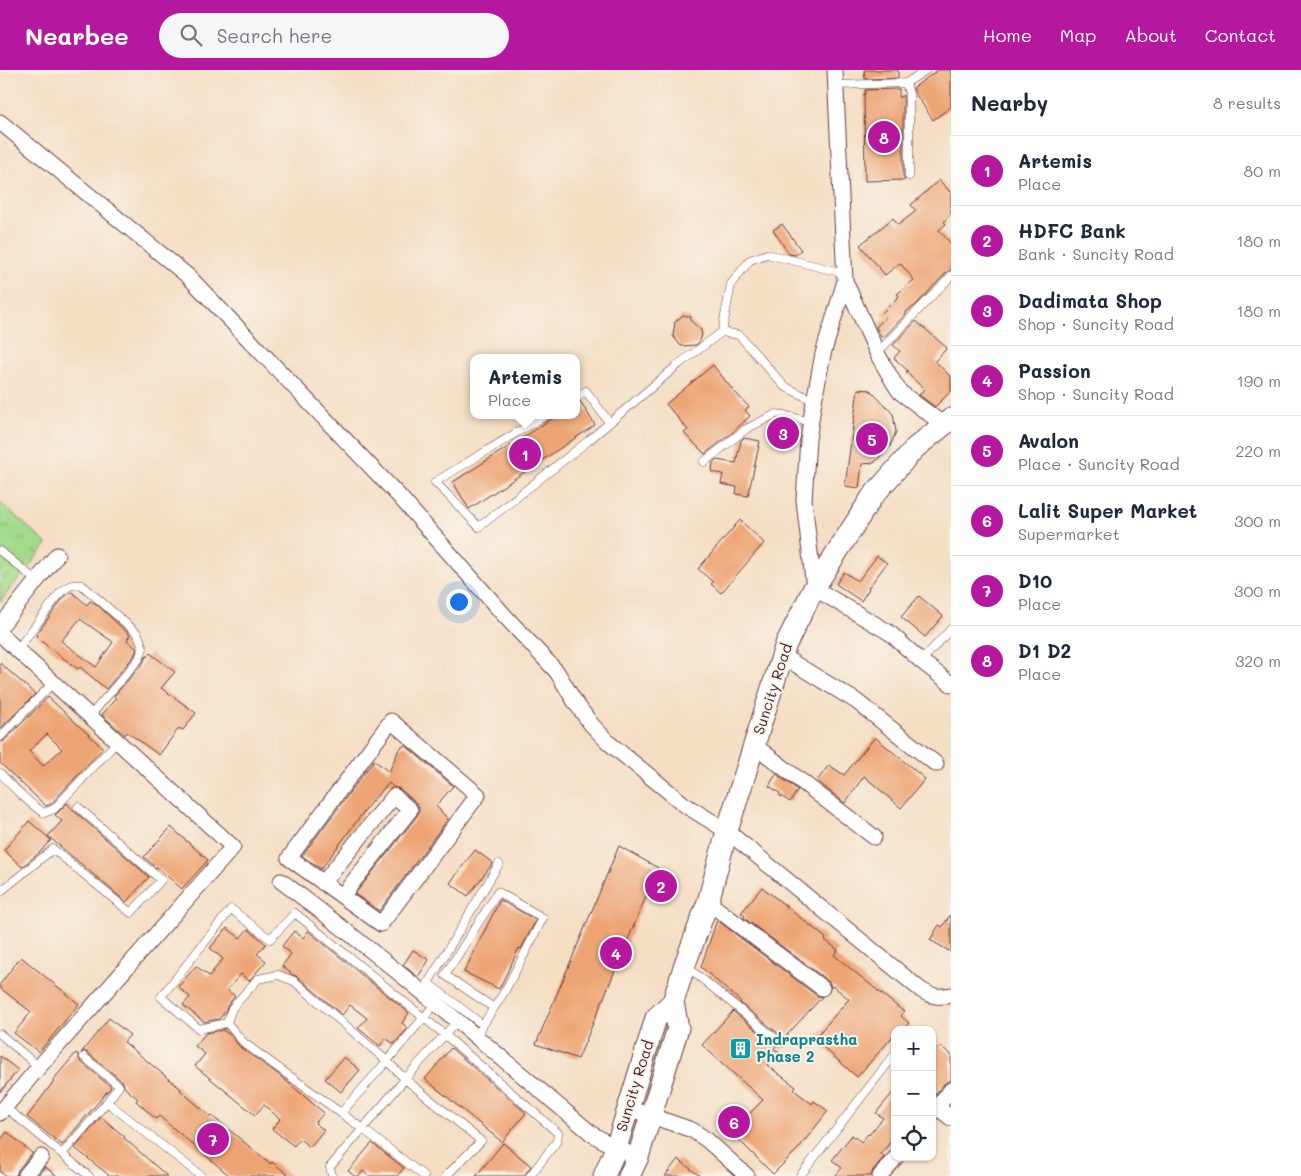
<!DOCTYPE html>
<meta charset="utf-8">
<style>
body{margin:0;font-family:Mali,sans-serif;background:#f6f6f7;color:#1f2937}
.controls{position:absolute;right:15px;bottom:15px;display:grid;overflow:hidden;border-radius:10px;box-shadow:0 1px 4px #0004}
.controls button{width:45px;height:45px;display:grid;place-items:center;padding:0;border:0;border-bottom:1px solid #e0e1e3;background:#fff;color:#1f2937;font:25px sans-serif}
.you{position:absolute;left:458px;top:531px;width:18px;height:18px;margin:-12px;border:4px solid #fff;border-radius:50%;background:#1a73e8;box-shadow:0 0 0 8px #1a73e833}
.badge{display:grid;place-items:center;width:32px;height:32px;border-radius:50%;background:#b5179e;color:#fff;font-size:16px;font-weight:700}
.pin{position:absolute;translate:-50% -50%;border:2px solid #fff;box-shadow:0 1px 5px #0006}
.popup{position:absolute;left:470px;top:284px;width:110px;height:65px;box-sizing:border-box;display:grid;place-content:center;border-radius:10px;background:#fff;filter:drop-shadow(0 1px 4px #0005);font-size:16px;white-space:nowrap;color:#747a83}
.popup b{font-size:19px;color:#1f2937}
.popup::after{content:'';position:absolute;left:50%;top:100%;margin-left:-10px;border:10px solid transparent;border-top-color:#fff}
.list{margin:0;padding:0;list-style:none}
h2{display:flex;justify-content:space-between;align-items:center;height:65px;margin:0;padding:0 20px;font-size:21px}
h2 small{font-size:16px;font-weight:400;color:#747a83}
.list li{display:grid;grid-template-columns:32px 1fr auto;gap:15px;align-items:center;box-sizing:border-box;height:70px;padding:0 20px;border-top:1px solid #e0e1e3}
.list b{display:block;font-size:19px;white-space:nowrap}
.list p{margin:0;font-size:16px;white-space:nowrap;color:#747a83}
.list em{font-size:16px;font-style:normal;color:#747a83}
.icon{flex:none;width:28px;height:28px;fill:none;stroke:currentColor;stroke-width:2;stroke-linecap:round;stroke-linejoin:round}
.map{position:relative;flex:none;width:951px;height:1106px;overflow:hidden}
header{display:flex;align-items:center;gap:30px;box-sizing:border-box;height:70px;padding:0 25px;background:#b5179e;color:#fff}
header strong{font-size:24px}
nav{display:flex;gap:28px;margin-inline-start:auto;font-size:18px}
.search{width:350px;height:45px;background:#f6f6f7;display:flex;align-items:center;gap:12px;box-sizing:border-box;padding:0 18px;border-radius:28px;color:#747a83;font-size:19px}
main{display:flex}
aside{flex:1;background:#fff}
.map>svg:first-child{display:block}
.grass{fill:url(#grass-tufts);stroke:#767d5c}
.building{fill:#eea575;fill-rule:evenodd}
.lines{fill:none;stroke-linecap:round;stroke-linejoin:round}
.lane-casing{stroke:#643c42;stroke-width:9}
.street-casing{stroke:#643c42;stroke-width:17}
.secondary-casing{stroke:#643c42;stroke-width:23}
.lane{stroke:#fff;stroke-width:8}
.street{stroke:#fff;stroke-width:15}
.secondary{stroke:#fff;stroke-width:21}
.labels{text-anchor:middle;stroke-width:4;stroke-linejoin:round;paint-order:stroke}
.street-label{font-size:15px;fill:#4a1f2b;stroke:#f7f3e8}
.culture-label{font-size:15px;font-weight:bold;fill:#0d838f;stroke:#f7f3e8;text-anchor:start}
</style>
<header>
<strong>Nearbee</strong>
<div class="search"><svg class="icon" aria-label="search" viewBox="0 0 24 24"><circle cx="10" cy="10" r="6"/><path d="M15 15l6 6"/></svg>Search here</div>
<nav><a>Home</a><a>Map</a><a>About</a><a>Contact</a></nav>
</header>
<main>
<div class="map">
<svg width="951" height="1106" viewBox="0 0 951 1106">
<defs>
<pattern id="grass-tufts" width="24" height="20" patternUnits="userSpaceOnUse" patternTransform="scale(1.25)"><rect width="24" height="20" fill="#a3db8c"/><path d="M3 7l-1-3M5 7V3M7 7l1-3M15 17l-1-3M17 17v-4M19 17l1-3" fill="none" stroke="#8ebc79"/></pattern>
</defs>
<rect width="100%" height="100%" fill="#f7f3e8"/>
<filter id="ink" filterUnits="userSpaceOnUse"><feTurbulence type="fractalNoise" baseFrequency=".02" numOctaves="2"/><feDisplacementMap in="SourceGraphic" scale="10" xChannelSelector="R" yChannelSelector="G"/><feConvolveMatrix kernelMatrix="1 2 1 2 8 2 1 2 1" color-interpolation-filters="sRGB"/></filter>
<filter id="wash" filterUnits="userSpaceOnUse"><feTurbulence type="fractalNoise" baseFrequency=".0096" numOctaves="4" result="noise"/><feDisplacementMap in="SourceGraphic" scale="20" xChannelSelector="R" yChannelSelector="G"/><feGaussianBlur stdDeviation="1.12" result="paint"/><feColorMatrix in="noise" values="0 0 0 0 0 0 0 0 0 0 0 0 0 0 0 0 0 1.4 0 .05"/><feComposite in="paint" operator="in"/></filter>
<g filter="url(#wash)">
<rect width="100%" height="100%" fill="#f5dec4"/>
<path class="grass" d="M0,432L47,474L0,532Z"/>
<g id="blocks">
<path class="building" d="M864,0H898V8L865,9Z
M938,0H951V37L933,50L915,23L913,18Z
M899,19V28L903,25V106L905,110L865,111L864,24H865V20Z
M939,110L951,123V143L944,152L946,154L939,160L951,174V200L947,202L916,235L906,242L907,243L884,267L882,266L881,267L876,257L886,247L882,243L899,226L897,224L914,210L900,193L885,205L860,175L893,148L898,155L916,141L911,135Z
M782,154L801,180L795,185L789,184L773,160Z
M683,245L691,247L690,250L701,260L702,265L700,271L696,275L681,276L673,266L675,252Z
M916,251L947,278L935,291L951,307V321L935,337L919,325L924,319L906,302L908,301L894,288L900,281L893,275Z
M713,295L732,319L749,337L745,340L750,346L733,362L705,384L684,363L688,360L666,334Z
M858,319L870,320L893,344L896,362L890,376L874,393L862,394L859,418L845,416Z
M580,331L595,355L469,439L453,412L558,345H576V333Z
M744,368L760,371L748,426L736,424L737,417L721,414L723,404L712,402L713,392L716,390L736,393L741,370Z
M740,450L764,473L721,523L711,514L713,512L698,499Z
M877,486L887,493L868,518L869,519L861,531L836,514L844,502L858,511Z
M72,522L87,535L90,531L96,534L130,565L127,570L137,579L134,586L106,619L80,597L78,599L47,576L36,565L64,527ZM80,549L113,572L96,597L61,571Z
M919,526L943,546L925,567L901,547Z
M150,583L175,602L161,618L196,643L183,660L179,658L159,685L127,662L125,665L102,645L116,628L114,626L143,593L146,586L147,587Z
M0,593L35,624L0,659Z
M48,627L103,678L51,734L46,736L0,693V672L4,671ZM47,664L62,679L43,696L29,681Z
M875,667L925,709L901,738L864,706L845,733L817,711L829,695L844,705Z
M405,675L453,716L436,736L448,749L379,841L355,824L417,746L419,742V737L416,733L400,719L393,717L389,713L371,732L321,799L302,786L374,690L389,702L399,679Z
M776,704L798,720L790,732L779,725L780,723L769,716Z
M67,733L74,741L149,807L126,832L48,766L62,751L55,745Z
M29,751L51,770L39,783L22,797L4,780Z
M171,757L208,790L182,819L157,797L156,798L144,787Z
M619,776L658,798L578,989L536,974Z
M475,780L493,793L468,826L450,813Z
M762,817L826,868L825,870L838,880L834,885L904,942L901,946L909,953L903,960H895V964L857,1007L814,969L849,929L833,916L831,918L830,914L828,911L744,848L745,846L741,843Z
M500,830L536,850L521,879L519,878L499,919L464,902Z
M951,844V882L930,870L939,855L942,857Z
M717,850L816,925L822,927L784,968L740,933L741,932L701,897Z
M227,858L240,868L248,859L266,874L257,884L266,891L249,911L241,904L227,920L235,926L228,935L225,942L219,949L204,952L183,935L190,927L178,917L196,896L209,906L223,889L210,878Z
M294,861L303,868L308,861L409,943L402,953L408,958L394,974L386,968L380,976L358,958L367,948L350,935L342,945L298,907L293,905L282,896L291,884L282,876Z
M413,880L429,890L418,907L403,895Z
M21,887L79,934L39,982L14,963L31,942L0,918V914Z
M733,941L776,976L774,979L779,982L767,995L796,1017L794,1020L812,1034L814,1031L828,1041L798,1079L773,1104L731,1062L763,1030L702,975Z
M109,948L130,965L124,972L181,1019L180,1020L211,1047L212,1046L271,1094L272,1092L290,1106H230L159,1046L156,1049L136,1031L138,1029L124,1017L123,1012L88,983L84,981L81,983Z
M223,960L230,965L241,978L278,1004L324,1043L315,1053L324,1060L310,1077L300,1069L294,1076L272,1059L280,1049L264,1035L255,1045L195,996L205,984L195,976L206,963Z
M940,976L951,984V1010L944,1014L932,1028V985Z
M451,978L526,1043L502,1072L425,1009Z
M76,983L79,985V988L80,991L111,1017L62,1075L27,1047L54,1011L53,1010Z
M0,986L18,1000L0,1022Z
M344,987L360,1000L341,1022L325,1009Z
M895,1020V1066L881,1084L884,1087L873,1100L871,1106H835L842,1098L832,1090L852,1065L861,1072L868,1064L869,1065L883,1048L876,1043Z
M101,1047L125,1067L124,1068L167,1106H110L75,1078Z
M7,1062L32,1083L18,1100L16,1106H6L0,1102V1071Z
M372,1073L404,1098L397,1106H369L363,1101L359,1106H354L348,1101Z
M503,1073L531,1096L524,1106H476Z
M678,1089L700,1106H665Z
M45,1097L57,1106H37Z"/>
</g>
</g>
<g filter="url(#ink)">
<use href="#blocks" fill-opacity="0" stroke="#643c42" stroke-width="1"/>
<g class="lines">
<defs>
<path id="lane" d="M906,13L909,24V106
M836,15L906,13L926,0
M722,262L731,214L750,190L767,184L844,203
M877,283L951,206
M576,327L586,321L609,352
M546,345L435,412L479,457L588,371L679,294L722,262L739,265L784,316L814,331
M704,392L746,359L776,344L784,345L811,352
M0,481L37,511
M17,580L60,523C68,517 71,513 82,515L138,564L143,578L139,589L90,646
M921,591L951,559
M0,667L53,613
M0,703C14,718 27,732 44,743L54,739L117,672
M0,822L53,779L131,843L161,810L78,737
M686,896L781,973
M227,953L199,959L161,927L231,839L270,869L295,843L445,965L558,1063L557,1071L530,1106
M483,955L428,913L499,794
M0,964L39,997
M476,967C484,952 494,938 503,924C517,899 530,873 543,848L498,822L445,905L494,938
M84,987L119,1016L107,1032L201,1106
M5,1037L89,1106
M341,1043L387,991L436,933
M62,1084L107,1032
M332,1106L330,1097L405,1009L457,951
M424,1106L363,1059L244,973L227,953L232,938L258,909L278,905L294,911L387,991L405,1009L481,1071L446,1106
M800,1106L895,984"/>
<path id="street" d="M835,0L845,211L823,284L814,331L808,369L804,430L814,518L890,563L921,591L951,614
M0,52L189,207L398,425L504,545L557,602L575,632L591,654L609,673L685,735L727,761L921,920C931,926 939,928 951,925
M845,211L879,287L894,313L900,322L944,355
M0,557L57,485
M0,564L233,777L39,997L0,1043
M782,586L856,631L936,694
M391,651L478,725L381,854L289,788Z
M754,675L874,767
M281,811C388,891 490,978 592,1064L616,1078L638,1087
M323,813L394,726L410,740L342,826
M708,832L822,918
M937,1037L951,1048
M628,1038L692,1060L707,1070L747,1106
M932,1043L951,1020
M25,1106L41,1087
M880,1106L896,1087"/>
<path id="secondary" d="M604,1106L616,1078L656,948L673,932
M629,1106L638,1087L678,958L673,932L685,894L708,832L727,761L786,574L814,518L872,427L915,378L951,349"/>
</defs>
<use href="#lane" class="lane-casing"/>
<use href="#street" class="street-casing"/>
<use href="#secondary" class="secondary-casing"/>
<use href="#lane" class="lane"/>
<use href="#street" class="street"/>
<use href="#secondary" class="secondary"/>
</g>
</g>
<defs>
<symbol id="building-square" viewBox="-11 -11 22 22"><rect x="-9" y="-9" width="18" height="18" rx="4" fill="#0f9aa8" stroke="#f7f3e8"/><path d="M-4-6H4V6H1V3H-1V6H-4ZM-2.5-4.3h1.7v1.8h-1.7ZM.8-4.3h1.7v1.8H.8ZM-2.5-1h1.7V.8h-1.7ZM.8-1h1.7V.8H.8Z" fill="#fff"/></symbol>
</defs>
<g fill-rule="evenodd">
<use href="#building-square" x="728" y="966" width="25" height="25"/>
</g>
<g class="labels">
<g class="street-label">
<text transform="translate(773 619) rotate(-72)" y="5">Suncity Road</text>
<text transform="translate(635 1016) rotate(-73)" y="5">Suncity Road</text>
</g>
<g class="culture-label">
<text x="756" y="975">Indraprastha<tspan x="756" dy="17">Phase 2</tspan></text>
</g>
</g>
</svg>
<div class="controls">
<button>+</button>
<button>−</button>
<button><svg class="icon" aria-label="locate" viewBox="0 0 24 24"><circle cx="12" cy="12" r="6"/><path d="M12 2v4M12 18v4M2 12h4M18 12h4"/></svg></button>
</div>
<div class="you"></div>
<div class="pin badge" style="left:525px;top:384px">1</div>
<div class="popup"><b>Artemis</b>Place</div>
<div class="pin badge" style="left:661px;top:816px">2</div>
<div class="pin badge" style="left:783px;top:363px">3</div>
<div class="pin badge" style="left:616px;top:883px">4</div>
<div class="pin badge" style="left:872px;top:369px">5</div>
<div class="pin badge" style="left:734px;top:1052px">6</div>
<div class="pin badge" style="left:213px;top:1069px">7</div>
<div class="pin badge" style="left:884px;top:67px">8</div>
</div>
<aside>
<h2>Nearby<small>8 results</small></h2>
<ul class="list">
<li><span class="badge">1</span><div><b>Artemis</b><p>Place</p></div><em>80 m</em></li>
<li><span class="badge">2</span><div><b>HDFC Bank</b><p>Bank · Suncity Road</p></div><em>180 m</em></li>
<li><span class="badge">3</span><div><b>Dadimata Shop</b><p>Shop · Suncity Road</p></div><em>180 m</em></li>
<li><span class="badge">4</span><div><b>Passion</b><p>Shop · Suncity Road</p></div><em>190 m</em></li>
<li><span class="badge">5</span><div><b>Avalon</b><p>Place · Suncity Road</p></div><em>220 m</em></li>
<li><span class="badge">6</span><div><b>Lalit Super Market</b><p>Supermarket</p></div><em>300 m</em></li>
<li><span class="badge">7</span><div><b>D10</b><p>Place</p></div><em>300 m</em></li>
<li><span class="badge">8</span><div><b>D1 D2</b><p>Place</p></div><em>320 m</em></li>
</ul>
</aside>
</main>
